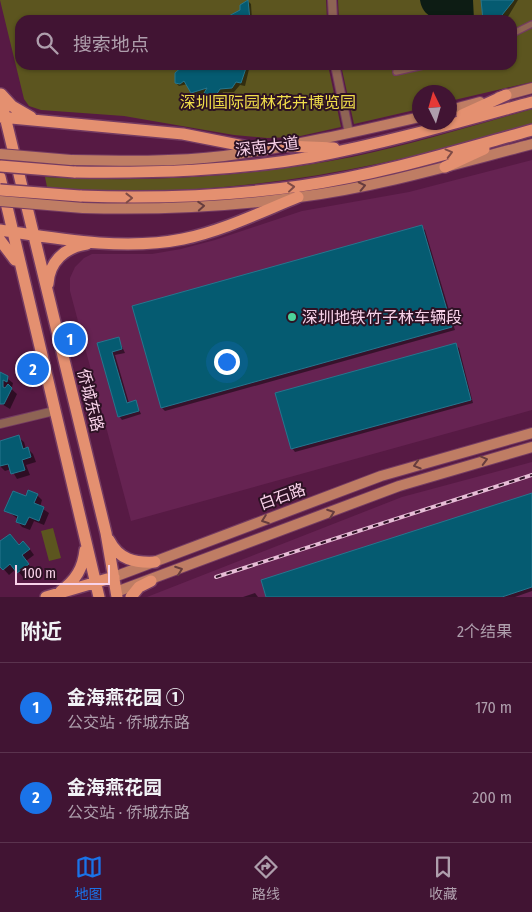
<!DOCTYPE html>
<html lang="zh">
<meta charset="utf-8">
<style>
body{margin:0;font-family:"Fira Sans Condensed","Noto Sans SC",sans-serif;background:#481d3b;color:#f1f3f6}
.compass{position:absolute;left:412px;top:85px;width:45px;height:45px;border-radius:50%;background:#411433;box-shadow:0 1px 4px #0004;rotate:355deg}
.scale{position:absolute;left:15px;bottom:12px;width:95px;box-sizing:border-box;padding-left:5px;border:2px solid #f8d2e9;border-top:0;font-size:14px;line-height:18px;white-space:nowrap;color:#f8d2e9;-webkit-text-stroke:4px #2d1224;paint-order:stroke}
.you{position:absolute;left:226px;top:361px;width:18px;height:18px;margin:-12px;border:4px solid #fff;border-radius:50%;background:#1a73e8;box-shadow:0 0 0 8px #1a73e833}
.badge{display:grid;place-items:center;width:32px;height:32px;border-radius:50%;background:#1a73e8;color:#fff;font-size:16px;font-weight:700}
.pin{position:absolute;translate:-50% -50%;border:2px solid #fff;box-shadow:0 1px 5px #0006}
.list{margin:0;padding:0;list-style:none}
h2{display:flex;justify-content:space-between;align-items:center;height:65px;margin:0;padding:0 20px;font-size:21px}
h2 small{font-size:16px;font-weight:400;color:#ae9eac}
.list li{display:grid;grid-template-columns:32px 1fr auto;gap:15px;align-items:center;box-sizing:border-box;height:90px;padding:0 20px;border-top:1px solid #5a334e}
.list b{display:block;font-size:19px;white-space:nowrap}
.list p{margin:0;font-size:16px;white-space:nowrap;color:#ae9eac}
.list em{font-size:16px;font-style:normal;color:#ae9eac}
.icon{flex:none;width:28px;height:28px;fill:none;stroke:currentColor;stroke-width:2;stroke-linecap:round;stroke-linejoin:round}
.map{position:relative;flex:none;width:532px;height:597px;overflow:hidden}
.search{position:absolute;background:#411433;box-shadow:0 1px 4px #0004;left:15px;right:15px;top:15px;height:55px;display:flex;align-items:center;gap:12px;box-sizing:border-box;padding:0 18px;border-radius:15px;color:#ae9eac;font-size:19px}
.sheet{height:245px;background:#411433}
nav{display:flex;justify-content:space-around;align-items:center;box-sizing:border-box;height:70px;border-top:1px solid #5a334e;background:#411433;font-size:14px;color:#ae9eac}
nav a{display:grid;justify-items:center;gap:2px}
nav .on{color:#1a73e8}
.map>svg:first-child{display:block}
.built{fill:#662352}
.green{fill:#5c551f}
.water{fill:#0d1c14}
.shadow{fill:#0007}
.building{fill:#055b71;stroke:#26768e}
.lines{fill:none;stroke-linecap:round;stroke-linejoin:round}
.pedestrian-casing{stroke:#743b62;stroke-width:8}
.minor-casing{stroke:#743b62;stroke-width:10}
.secondary-casing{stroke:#743b62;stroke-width:12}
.primary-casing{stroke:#743b62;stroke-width:14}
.pedestrian{stroke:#8e6454;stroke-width:5.5}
.minor{stroke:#8e6454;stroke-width:8}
.secondary{stroke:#bf7d64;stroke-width:10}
.primary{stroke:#e49070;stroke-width:11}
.rail-casing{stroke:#e6bdd6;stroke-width:4}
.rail{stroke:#2d1224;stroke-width:2;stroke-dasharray:5.5;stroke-linecap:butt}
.secondary-bridge-casing{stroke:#743b62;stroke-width:12;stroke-linecap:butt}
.primary-bridge-casing{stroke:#743b62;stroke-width:14;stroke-linecap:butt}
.secondary-bridge{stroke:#bf7d64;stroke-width:10}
.primary-bridge{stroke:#e49070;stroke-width:11}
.oneway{stroke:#7f4b46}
.oneway2{stroke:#673d3e}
.poi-dot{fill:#4dd39a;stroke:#2d1224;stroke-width:2}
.labels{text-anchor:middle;stroke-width:4;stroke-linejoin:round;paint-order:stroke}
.park-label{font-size:16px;fill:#f1de4a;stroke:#2d1224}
.street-label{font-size:16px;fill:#f8d2e9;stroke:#2d1224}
.poi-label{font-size:16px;fill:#f8d2e9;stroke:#2d1224;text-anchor:start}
</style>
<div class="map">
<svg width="532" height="597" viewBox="0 0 532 597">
<rect width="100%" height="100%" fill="#571a44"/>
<path class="built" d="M532,160V410L131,521L70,291V278L75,267L84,258L92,254H152L181,249L215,240L302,211L409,192Z
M532,462V597H147L402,497Z"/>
<path class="green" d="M0,0H326L327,20H20V65H328L341,127L296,137L267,138L234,135L124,116L41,110L29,106L24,99Z
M338,0H532V82L450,101V92H420L419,109L354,124L341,65H512V20H339Z
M532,109V126C365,171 222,202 47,187L45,177C147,183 251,177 352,157C413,144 472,126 532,109Z
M53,528L61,558L49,561L41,531Z"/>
<path class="water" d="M420,0H473L474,20C454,20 424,26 420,0Z"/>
<path class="shadow" d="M483,0H518L506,20H485Z
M248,1L251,4L252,20H226L241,10V5Z
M184,65H250L245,86L240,85L234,92H223L218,102L211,103L205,95L206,92L196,95L188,84L179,86L176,83L177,74Z
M421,227L425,230L455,330L165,411L162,408Z
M118,338L125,353L115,355L129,403L135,401L141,414L122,420L119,416L98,344Z
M455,345L459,348L473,403L295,452L292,448Z
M0,373L13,383L12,387L7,385L17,394L10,409L0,403Z
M18,437L24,442L26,449H28L33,454L36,462L26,465L30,475L17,479L11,469L5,471L0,466V442Z
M532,494V591L515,597H267Z
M37,495L42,500L40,507L49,513L44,525L34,521L30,530L22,527L17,521L18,519L6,510L27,498Z
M0,543L29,548L34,555L26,561L33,570L23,577L16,569L9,575L0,565Z
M255,593L258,597H243Z"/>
<path class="building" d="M248,0L250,20H225V18L240,10V5Z
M481,0H514L498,20H483Z
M184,65H247L241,83L236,82L232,88L220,89L214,98L209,100L203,95L207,88L191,93L184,81L180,84L175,83V73Z
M422,225L452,327L161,408L132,306Z
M119,337L122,349L112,352L127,403L136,400L139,411L118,417L97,343Z
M456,343L471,400L291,449L275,393Z
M0,372L8,376L7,382L3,380V387L5,388L8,384L12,388L4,404H0Z
M19,435L23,449L28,447L31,457L22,460L25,470L11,474L8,464L0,466V441Z
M28,490L38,494L34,503L44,507L39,521L29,517L25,525L16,522L18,516L4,511L13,491L26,496Z
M532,493V587L502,597H266L261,580Z
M10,534L19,545L23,541L30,549L22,555L29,564L17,573L10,564L3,570L0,567V541Z"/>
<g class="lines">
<defs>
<path id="pedestrian" d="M512,34L532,24
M396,72L427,65"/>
<path id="minor" d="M332,0L333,20
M335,65L349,133
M0,424L54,411"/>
<path id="secondary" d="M499,97L532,88
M450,110L480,102
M71,160C122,161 174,162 224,156C290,147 355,132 420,117
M83,208C154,210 228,207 299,197C378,187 455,164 532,144
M114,577L381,476L532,433
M116,592L399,486L532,447"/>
<path id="primary" d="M1,94L12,106L31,117
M0,96L106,533L117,597
M462,115L506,95
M0,117L183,134L264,150
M285,146L334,148
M445,167L484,149
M74,172C153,173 234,171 312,157C386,143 459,122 532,102
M0,177L99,597
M80,196C154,199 227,196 300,186C378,175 456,151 532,130
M0,230C59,239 124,251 183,239C222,231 261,212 298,197
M0,240L15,260
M48,284C49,262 65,247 87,244
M109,540C119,560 135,563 155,562
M61,591C76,580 83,568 85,550
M46,597L114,577
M131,597L139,587L151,581"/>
</defs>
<use href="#pedestrian" class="pedestrian-casing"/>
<use href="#minor" class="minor-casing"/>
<use href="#secondary" class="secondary-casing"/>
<use href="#primary" class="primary-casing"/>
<use href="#pedestrian" class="pedestrian"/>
<use href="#minor" class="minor"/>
<use href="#secondary" class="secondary"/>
<use href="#primary" class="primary"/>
<defs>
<path id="rail" d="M216,577L532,475"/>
</defs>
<use href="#rail" class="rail-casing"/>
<use href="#rail" class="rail"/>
<defs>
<path id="secondary-bridge" d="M0,154L71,160
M0,201L83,208"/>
<path id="primary-bridge" d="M0,166L74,172
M0,190L80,196"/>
</defs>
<use href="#secondary-bridge" class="secondary-bridge-casing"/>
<use href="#primary-bridge" class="primary-bridge-casing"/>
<use href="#secondary-bridge" class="secondary-bridge"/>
<use href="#primary-bridge" class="primary-bridge"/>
</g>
<defs><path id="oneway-chevron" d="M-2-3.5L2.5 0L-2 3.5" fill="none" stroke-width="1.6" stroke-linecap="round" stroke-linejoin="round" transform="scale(1.25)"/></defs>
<g class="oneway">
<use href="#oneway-chevron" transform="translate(449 153) rotate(-15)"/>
<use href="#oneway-chevron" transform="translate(291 187) rotate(-6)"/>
<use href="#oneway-chevron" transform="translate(129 198) rotate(-1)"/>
</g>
<g class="oneway2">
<use href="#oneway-chevron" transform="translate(362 186) rotate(-12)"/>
<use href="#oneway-chevron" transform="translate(201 206) rotate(-4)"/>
<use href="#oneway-chevron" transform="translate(484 460) rotate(-15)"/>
<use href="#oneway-chevron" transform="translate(417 465) rotate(164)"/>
<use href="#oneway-chevron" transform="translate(331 513) rotate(-20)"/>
<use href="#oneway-chevron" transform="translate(265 520) rotate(160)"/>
<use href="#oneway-chevron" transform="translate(179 570) rotate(-20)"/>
</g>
<circle class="poi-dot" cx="292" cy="317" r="5"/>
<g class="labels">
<g class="park-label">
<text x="268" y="108">深圳国际园林花卉博览园</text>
</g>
<g class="street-label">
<text transform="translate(267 146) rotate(-7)" y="6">深南大道</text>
<text transform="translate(91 400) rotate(76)" y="6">侨城东路</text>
<text transform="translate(282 496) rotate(-20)" y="6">白石路</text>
</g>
<g class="poi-label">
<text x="302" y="323">深圳地铁竹子林车辆段</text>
</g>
</g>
</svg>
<svg class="compass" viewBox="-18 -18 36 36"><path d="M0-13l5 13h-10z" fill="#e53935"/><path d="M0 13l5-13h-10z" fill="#ae9eac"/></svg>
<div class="scale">100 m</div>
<div class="you"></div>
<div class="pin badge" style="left:70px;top:339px">1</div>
<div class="pin badge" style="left:33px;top:369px">2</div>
<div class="search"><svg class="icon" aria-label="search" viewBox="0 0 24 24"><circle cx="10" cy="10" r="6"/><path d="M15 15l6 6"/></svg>搜索地点</div>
</div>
<section class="sheet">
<h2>附近<small>2个结果</small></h2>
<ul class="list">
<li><span class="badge">1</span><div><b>金海燕花园 ①</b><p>公交站 · 侨城东路</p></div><em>170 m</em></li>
<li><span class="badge">2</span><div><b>金海燕花园</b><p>公交站 · 侨城东路</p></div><em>200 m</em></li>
</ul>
</section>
<nav>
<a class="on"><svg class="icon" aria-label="map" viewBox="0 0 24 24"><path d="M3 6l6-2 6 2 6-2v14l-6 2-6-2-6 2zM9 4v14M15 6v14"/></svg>地图</a>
<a><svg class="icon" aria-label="directions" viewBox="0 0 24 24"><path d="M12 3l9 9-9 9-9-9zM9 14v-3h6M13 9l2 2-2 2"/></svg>路线</a>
<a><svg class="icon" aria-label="saved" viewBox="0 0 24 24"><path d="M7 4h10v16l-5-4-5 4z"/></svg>收藏</a>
</nav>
